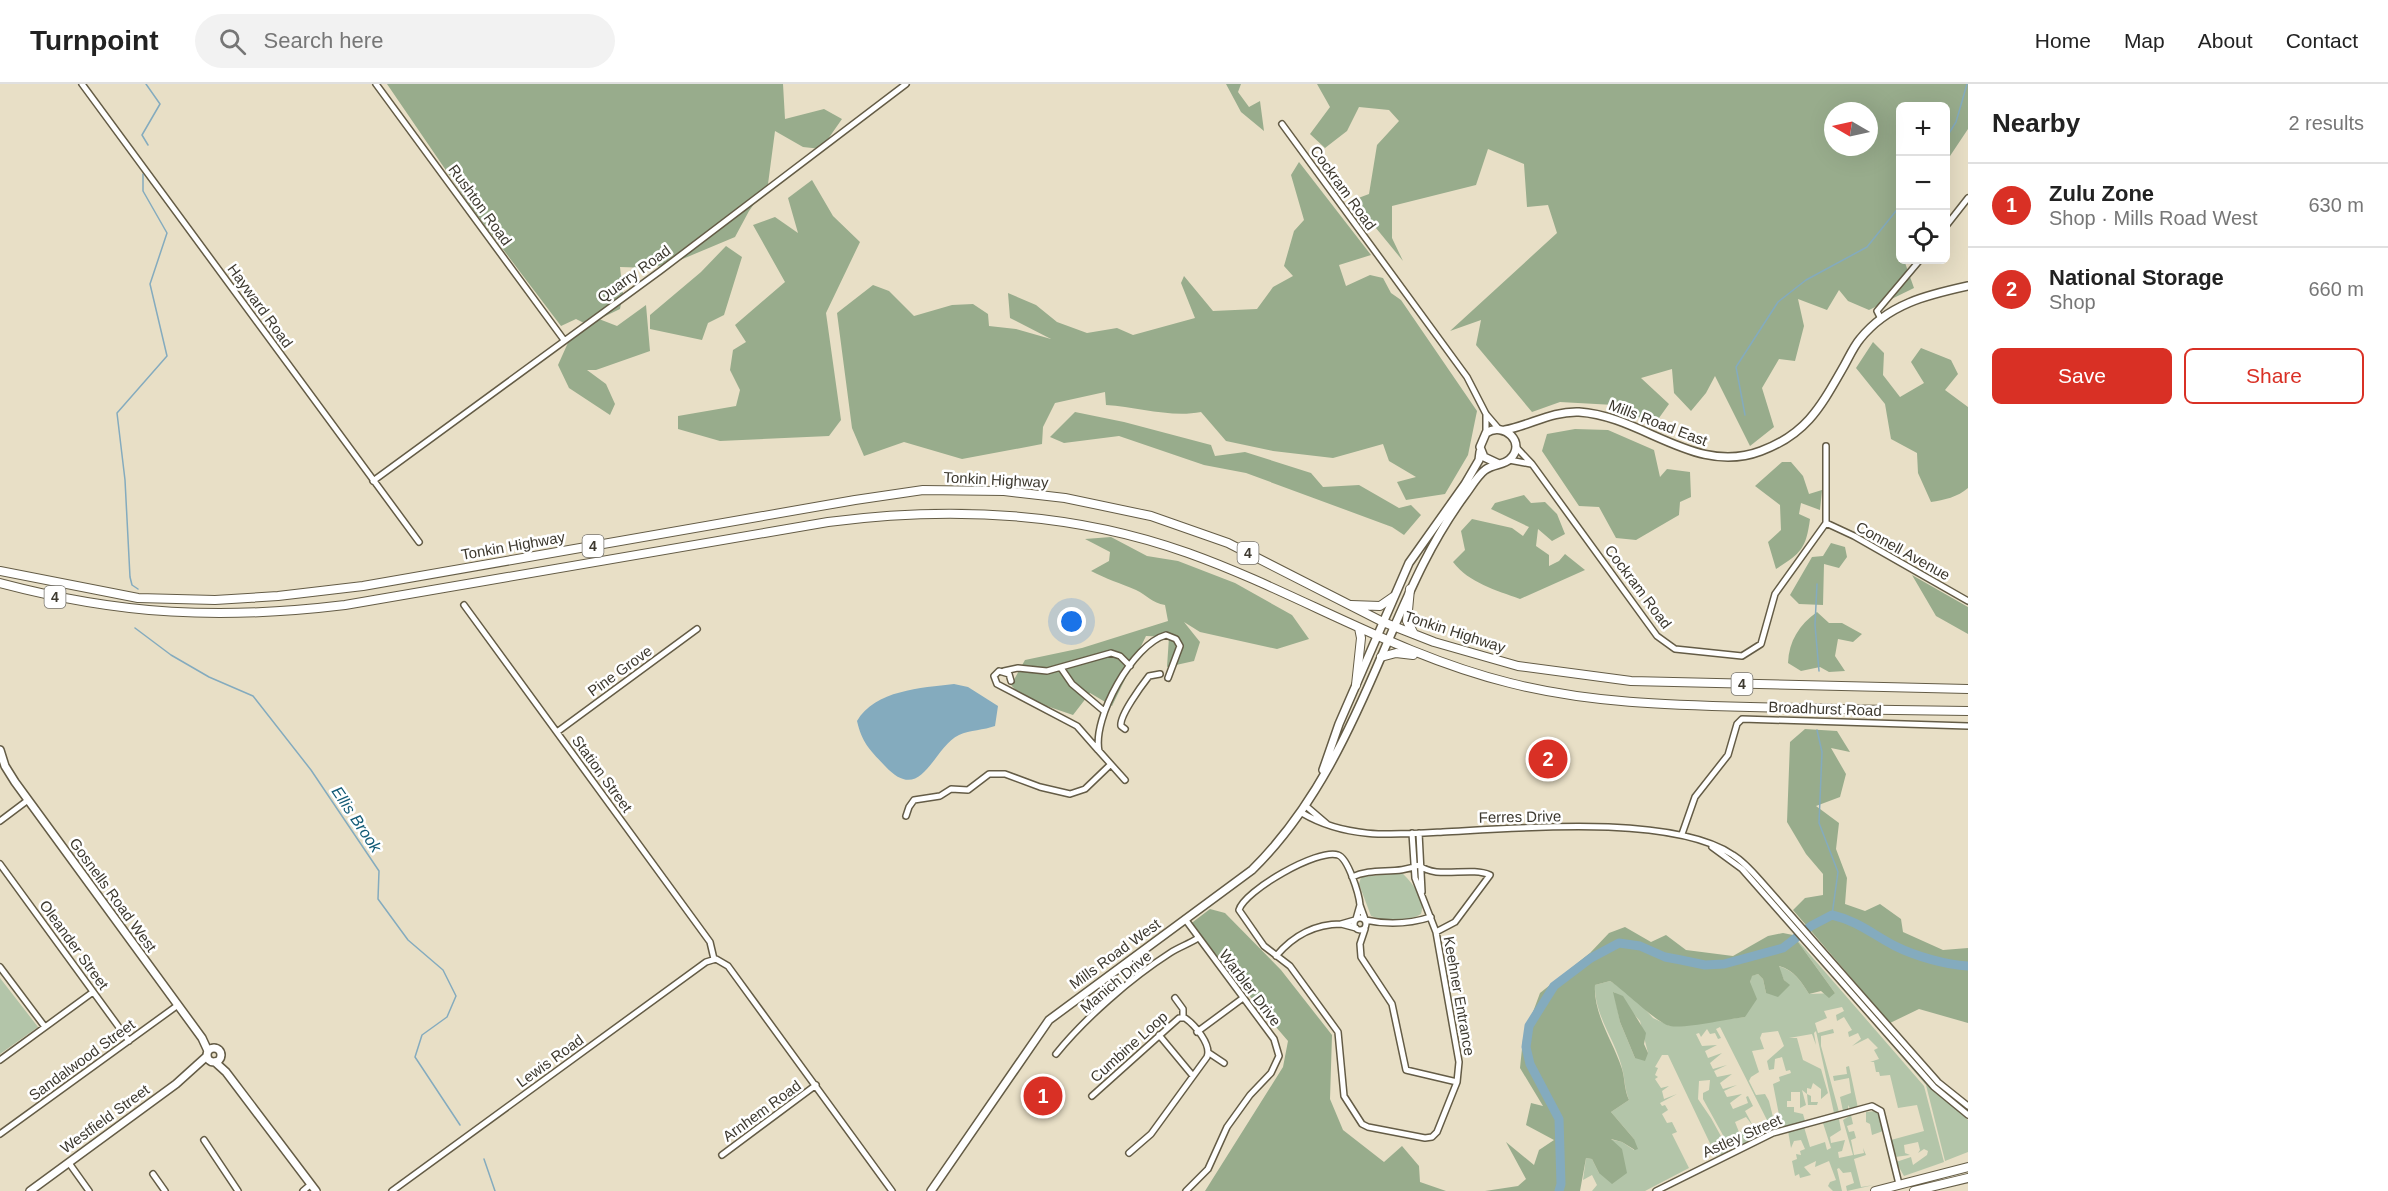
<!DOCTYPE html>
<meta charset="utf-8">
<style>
body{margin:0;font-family:Arial,sans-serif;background:#f2f2f2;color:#222}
.controls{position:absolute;right:18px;top:18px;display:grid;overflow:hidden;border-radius:9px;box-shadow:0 6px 24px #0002}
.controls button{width:54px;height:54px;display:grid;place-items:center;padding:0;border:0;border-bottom:2px solid #e0e0e0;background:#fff;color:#222;font:30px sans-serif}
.compass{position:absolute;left:1824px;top:18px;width:54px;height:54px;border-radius:50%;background:#fff;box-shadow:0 6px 24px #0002;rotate:279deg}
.you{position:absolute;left:1072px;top:538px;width:21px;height:21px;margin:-15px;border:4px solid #fff;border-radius:50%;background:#1a73e8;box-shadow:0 0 0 9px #1a73e833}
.badge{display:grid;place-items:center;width:39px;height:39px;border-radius:50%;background:#d93025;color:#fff;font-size:20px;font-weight:700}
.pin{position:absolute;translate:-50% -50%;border:3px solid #fff;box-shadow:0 2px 6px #0006}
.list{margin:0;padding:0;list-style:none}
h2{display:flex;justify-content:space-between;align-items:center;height:78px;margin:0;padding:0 24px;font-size:26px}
h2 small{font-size:20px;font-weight:400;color:#767676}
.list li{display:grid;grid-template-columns:39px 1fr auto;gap:18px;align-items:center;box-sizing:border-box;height:84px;padding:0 24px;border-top:2px solid #e0e0e0}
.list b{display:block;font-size:22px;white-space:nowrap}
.list p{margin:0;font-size:20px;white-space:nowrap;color:#767676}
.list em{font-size:20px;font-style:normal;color:#767676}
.actions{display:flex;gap:12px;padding:18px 24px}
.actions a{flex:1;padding:14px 0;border:2px solid #d93025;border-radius:9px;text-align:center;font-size:21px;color:#d93025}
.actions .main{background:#d93025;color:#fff}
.icon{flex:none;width:33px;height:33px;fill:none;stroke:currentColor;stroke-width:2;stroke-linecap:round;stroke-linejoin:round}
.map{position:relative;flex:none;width:1968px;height:1107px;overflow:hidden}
header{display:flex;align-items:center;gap:36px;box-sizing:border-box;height:84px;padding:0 30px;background:#fff;border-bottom:2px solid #e0e0e0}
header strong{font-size:28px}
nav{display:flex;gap:33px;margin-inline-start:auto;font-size:21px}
.search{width:420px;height:54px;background:#f2f2f2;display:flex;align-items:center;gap:15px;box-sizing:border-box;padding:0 21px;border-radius:33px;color:#767676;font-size:22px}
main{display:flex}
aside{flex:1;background:#fff}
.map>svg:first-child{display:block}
.green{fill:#b3c5a9;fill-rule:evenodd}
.forest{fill:#98ac8c;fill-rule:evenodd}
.water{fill:#84abbe}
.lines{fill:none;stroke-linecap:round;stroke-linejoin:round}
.stream{stroke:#84abbe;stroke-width:1.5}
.river{stroke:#84abbe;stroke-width:9}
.minor-casing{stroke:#645c46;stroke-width:8}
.major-casing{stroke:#645c46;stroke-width:10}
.highway-casing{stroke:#645c46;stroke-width:10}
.minor{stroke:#fff;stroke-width:5}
.major{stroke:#fff;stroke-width:7}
.highway{stroke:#fff;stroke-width:8}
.labels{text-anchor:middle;stroke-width:5;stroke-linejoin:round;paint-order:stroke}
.shield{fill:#fff;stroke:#77746d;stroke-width:1.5}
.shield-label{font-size:14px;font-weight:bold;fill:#3d392f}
.street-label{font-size:15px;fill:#3d392f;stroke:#fff}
.water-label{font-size:16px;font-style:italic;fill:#135b76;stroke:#fff}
</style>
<header>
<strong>Turnpoint</strong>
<div class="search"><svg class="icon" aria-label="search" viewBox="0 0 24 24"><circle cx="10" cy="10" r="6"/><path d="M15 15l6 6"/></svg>Search here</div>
<nav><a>Home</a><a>Map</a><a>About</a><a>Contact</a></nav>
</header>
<main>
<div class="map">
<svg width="1968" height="1107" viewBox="0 0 1968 1107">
<rect width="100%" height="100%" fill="#e8dfc6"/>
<path class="green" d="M1402,789C1412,798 1426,816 1421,830C1408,838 1385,838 1371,832L1359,800L1361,793Z
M1793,851L1924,1002L1944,1078L1904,1092L1896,1078L1911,1073L1913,1081L1927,1071L1928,1067L1924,1065L1918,1069L1920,1066L1918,1058L1904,1061L1905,1069L1910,1071L1895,1073L1891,1056L1924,1047L1917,1021L1898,1024L1890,991L1880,992L1879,988H1876L1874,978H1870L1879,975L1874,966L1878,964L1868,954L1852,962L1861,955L1858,949L1849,953L1848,948L1852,946L1844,933L1837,937L1836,931L1844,927L1842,923L1824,927L1827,934L1815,939L1818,949L1833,945L1834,949L1821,952V962L1839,1028L1834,1029L1816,947L1814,949L1816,961L1812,950L1789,954H1797L1803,976L1821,985L1828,1009L1821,1015V1005L1813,999L1811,1005L1807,1004V1010L1811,1012V1018H1818L1817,1021H1808L1807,1010L1802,1006L1806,1021L1800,1024V1008H1791V1017H1787V1023H1794V1028L1803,1030L1805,1037L1782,1043L1781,1041L1773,1000L1780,997L1779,993L1791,989L1790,986L1786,987L1782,973L1775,975L1774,985L1769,986L1767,977L1784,962L1778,947L1762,949L1760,954L1764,965L1752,967L1759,988L1751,993L1749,997L1756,1011L1765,1010L1769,1017L1776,1045L1772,1046L1720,943L1716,945L1721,954L1718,955L1715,949L1710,950L1707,945L1701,953L1699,949L1696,950L1702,962L1717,961L1705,967L1708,974L1722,969L1710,979L1713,985L1727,981L1714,987L1717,993L1732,990L1720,999L1723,1005L1737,1001L1724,1007L1727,1013L1742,1010L1730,1019L1733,1025L1748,1019L1746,1013L1748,1012L1753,1022L1745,1027L1753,1042L1746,1033L1735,1038L1739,1048L1747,1046L1753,1055L1734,1065L1730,1059L1729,1062L1703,1015V1009L1709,1006L1710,996L1699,997L1698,1015L1711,1034L1728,1065V1068L1716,1072L1668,971H1662L1655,983L1658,984L1655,991L1658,993L1655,995L1661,1004L1669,1002L1662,1007L1664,1015L1677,1010L1660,1019L1662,1022L1665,1021L1668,1026L1662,1030L1667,1039L1672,1038L1677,1048L1672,1050L1689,1084L1645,1107H1592L1597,1101L1592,1091L1583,1096L1586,1074L1592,1075L1599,1089L1609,1055L1622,1058L1634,1066V1055L1611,1028L1629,1016C1625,1006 1625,998 1623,988C1617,957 1594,933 1595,901L1610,897L1632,911L1653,934L1670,942L1745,933L1751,892L1758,890L1763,895L1766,909L1789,901L1784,896L1778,882C1794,886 1801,897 1809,910L1835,909ZM1614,908L1640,937L1648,969L1635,974L1620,938Z
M1817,874L1925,997L1968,1036V1068L1945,1077L1926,1001Z
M0,894L38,943L0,970Z
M1849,982L1858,1024L1850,1025L1848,1021V1026L1843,1027L1840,1013L1851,1009L1849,994L1834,997L1833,992L1847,990L1846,983Z
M1875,1027L1879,1031L1883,1047L1872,1051L1870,1040L1866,1038V1028Z
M1851,1031L1853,1040L1847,1042L1849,1048L1854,1047L1856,1054L1851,1056L1854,1071L1864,1069L1863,1064L1866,1071L1854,1075L1861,1103L1874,1101L1847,1107L1846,1102L1854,1099L1851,1088L1843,1089L1839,1084L1837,1085L1842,1107H1833L1828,1102L1830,1098L1836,1096L1829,1077L1815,1083L1816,1077L1804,1083L1811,1091L1800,1094L1799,1090L1795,1092L1792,1077L1797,1075L1796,1070L1801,1071L1800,1067L1805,1065L1801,1056L1794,1057L1791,1064L1788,1047L1804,1043L1810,1063L1825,1058L1827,1066L1831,1064L1823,1039L1839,1035L1841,1046L1830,1053L1831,1059L1845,1056L1842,1067L1838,1068L1839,1074L1853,1071L1843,1036Z"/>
<path class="forest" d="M387,0H783L785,35L824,25L842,35L821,65L803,63L775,47L768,100L749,127L735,153L673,179L650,184L620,183L623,210L620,225L599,235L617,242L646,221L650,267L596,286H587L606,300L615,320L610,331L569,304L558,281L571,252L588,241L576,235L561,242L471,123Z
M1226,0H1241L1238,8L1249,23L1260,17L1264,47L1241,28Z
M1317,0H1968V45L1946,78V22H1900V147L1896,152L1900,176H1904L1914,204L1869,226L1848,217L1839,206L1827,226L1798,215L1804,242L1795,277L1779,275L1762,304L1774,343L1750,362L1715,292L1706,309L1691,327L1674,309L1672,285L1641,294L1669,320L1654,341L1614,321L1560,318L1532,328L1476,261L1481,236L1450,247L1557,149L1548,121L1527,123L1524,80L1488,65L1476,101L1392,122V154L1403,177L1353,116L1369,110L1377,61L1399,37L1389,26L1359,23L1347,47L1325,64L1310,50L1330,23ZM1833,27H1869V63H1833Z
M1299,78L1371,171L1339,181L1346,202L1370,191L1383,194L1391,209L1401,216L1477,327L1468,371L1445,410L1406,416L1397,398L1416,393L1389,377L1383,360L1333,374L1273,367L1226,357L1201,328C1171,334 1138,323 1106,321L1105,308L1055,319L1043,343L1042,360L962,375L904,358L864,372L852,344L837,229L873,201L889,207L914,232L952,221L973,220L988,230L989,242L1016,245L1051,255L1010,234L1008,209L1036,221L1057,238L1087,249L1117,244L1133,251L1195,234L1181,199L1184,192L1213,227L1257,225L1273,203L1293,192L1284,182L1294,147L1304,136L1291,91Z
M812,96L833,132L860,158L826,229L841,336L829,352L720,357L678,345V332L736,322L740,306L730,286L733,266L746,258L735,241L785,198L753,141L775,133L798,149L788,114Z
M726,162L742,173L724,231L708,239L702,256L650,245V231L701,188Z
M1873,258L1884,269L1883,291L1900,313L1924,299L1911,278L1921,264L1951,276L1958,290L1945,306L1968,323V404C1958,413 1944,416 1931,418L1918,389L1917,369L1891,355L1885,320L1856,284Z
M1075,328L1124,338L1211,361L1215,372L1245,368L1311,389L1323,403L1359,401L1399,424L1411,421L1421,431L1404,451L1392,443L1246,389L1204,381L1119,352L1064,359L1050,353Z
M1575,345L1608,346L1654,366L1660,393L1667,385L1690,388L1691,413L1680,418L1679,431L1636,456L1616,454L1599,423L1579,422L1542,367L1547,350Z
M1782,378H1791L1803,392L1809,410L1822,406L1820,426L1801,419L1799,430L1810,435C1806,465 1801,469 1776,485L1768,458L1781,446L1780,421L1755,402Z
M1524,411L1531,419L1545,418L1557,430L1565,450L1552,457L1538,445L1536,462L1549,471V482L1559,477L1565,470L1585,486L1520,515C1496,506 1469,499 1453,478L1465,466L1461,447L1472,435L1512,444L1523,452L1529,443L1491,425L1495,419Z
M1111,453L1147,472L1178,477L1235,499L1292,531L1309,555L1277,565L1200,548L1184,538L1200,558L1194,577L1167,583L1169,553L1146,552L1112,622L1090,609L1073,631L1023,614L1011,601L1025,576L1082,564L1168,537L1165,521C1152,519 1147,511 1136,506C1120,499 1106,495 1091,487L1109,477L1110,468L1085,455Z
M1831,459L1845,463L1847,473L1839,484L1824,480L1823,521L1799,520L1790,511L1812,473L1823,472Z
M1912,491L1968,523V550L1936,532Z
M1817,528L1829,539H1842L1862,550L1853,558L1838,555L1835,572L1845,587L1829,588L1820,583L1801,587L1788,579C1789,557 1799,541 1817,528Z
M1805,645L1837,647L1850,668L1831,664L1846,690L1840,713L1816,722L1839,739L1836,765L1847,794L1845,820L1865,827L1880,820L1901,835L1903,848L1943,866L1968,864V939L1919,925L1890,939L1793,826L1805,814L1823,811V790L1806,770L1787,738L1790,658Z
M1210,825L1225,829L1281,886L1332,951L1330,1015L1343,1046L1384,1078L1402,1062L1419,1082L1420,1098L1446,1107H1205L1283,983L1288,957L1189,841Z
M1625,843L1651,858L1666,851L1686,866L1733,872L1768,852L1783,849L1793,851L1835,909L1829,914L1821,907L1809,910C1801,897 1794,886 1779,882L1784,896L1790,901L1778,913L1766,909L1763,895L1758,890L1752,892L1750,898L1757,915L1745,933C1727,935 1685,945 1670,942C1658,940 1624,906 1610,897L1595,901C1593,930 1613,957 1622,985C1625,995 1624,1005 1629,1016L1611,1028L1634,1055L1638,1065L1635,1066L1622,1058L1611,1055L1622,1065L1627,1089L1612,1100L1599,1089L1592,1075L1586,1074L1580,1107H1485L1518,1102L1526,1095L1506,1058L1534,1081L1539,1066L1554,1056L1526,1041L1531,1019L1543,1022L1520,984L1523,955L1540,909L1590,869L1609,849Z
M1613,908L1623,912L1646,949L1644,960L1648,969L1645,977L1635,974L1620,938Z"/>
<path class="water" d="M954,600L968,603L998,622L995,642C984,646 970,646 959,651C932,664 922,722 885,682C870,666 862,659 857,637C875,606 921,604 954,600Z"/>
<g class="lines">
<path class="stream" d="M146,0L160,20L142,51L148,61
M1946,54L1956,38L1967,0
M1745,331L1736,283L1778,218L1806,196L1867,163L1900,122
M1817,500L1815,541L1819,587
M138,505L132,501L130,493L125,396L117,329L167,272L150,200L167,149L143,107V90
M135,544L171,571L209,593L253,612L311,686L379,787L378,815L408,856L443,886L456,912L447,933L422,951L415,973L460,1041
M1817,646L1822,668L1819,739L1838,788L1832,831
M484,1075L495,1107"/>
<path class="river" d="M1559,1107L1561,1100L1559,1035L1530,980L1526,963L1529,942L1554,902L1591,874L1619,859L1640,862L1665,873L1681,876L1705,881L1724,880L1783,864L1811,842L1832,831C1858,837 1872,850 1895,862C1915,872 1946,881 1968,882"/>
<defs>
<path id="minor" d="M82,0L419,458
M376,0L564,256
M1282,40L1467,293L1486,330L1498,344
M1946,142L1968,114
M1881,235L1877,227L1920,176
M1486,330V349
M1516,363L1532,380L1657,552L1675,565L1742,572L1761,560L1775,510L1826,439V362
M1509,376L1531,380
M373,397L660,187L906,0
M1826,439L1854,452L1968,517
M464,521L710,858L714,875
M1061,584L1072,600L1104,627
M1004,587L1018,584L1047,587L1111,569L1120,572L1130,582
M1011,597L1009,590L999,587L994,592L997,600L1077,642L1098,666
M1125,645L1121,642C1119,632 1142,601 1149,592L1160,590
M557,648L697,545
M1125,696L1099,667C1092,634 1133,560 1166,551L1176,555L1180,562L1168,594
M1306,722L1327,740
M1302,729C1346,755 1393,751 1443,748C1517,744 1672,730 1733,771C1746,779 1756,792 1766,803L1938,998L1968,1022
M906,732L909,723L914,716L940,712L951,705L968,706L989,690H1005L1040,703L1070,710L1085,705L1110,681
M0,737L28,716
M1419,749L1422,808
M1682,750L1695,713L1728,671L1737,640L1742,635L1968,642
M1712,763L1742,785L1934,1003L1968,1031
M0,780L129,957
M1352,793C1373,783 1397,791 1419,781C1436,796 1469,782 1490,791L1455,838L1436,848
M1360,821C1359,810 1348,774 1338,771C1318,764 1244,807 1239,826L1264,862L1290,882L1338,948L1344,1012L1362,1040L1368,1043L1425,1054L1432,1053L1437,1048L1457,998L1459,978L1436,848L1415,794L1412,749
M1354 840a6 6 0 1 1 12 0a6 6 0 1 1-12 0Z
M1185,835L1274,955L1279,972L1271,989L1250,1011L1227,1043L1208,1085L1186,1107
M1356,835L1360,821L1365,835
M1355,836L1341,840L1356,844
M1365,836C1388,841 1409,840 1431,833
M1365,845L1360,860L1361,873L1392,920L1406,986L1457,998
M1276,872C1293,852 1315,840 1341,840
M0,883L45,943
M1175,914L1183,925V934
M1197,948L1243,914
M1159,951L1193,992
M1209,969L1224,979
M1056,970C1085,934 1131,894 1170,869C1179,863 1189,860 1198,854
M0,976L93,908
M1092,1012L1179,934H1185C1195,941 1212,961 1207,973L1151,1050L1129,1069
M0,1050L178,921
M204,1056L238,1107
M722,1071L816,1001
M69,1079L89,1107
M153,1090L165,1107
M303,1107L310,1101
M392,1107L706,878L716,875L728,882L892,1107
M1656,1107L1773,1049L1872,1022L1881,1027L1899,1100"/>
<path id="major" d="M1505,346C1531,341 1552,327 1579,328C1643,332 1695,392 1761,367C1807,350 1821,322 1844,282C1849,273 1854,262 1860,255C1888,220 1927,211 1968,202
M0,666L5,682L15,698L202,954L208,967
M1323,686L1339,640L1409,479L1465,400L1479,376L1480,368
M207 971a7 7 0 1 1 14 0a7 7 0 1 1-14 0Z
M215,978L226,988L316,1107
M30,1107L176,1000L207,972
M931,1107L1049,936L1252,786C1315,724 1351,644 1385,564C1409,509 1429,460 1465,411C1471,403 1478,391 1485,386C1493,380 1504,381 1510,375C1527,359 1504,337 1486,349L1480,363L1484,373L1499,380"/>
<path id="highway" d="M0,487L138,514L215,516L278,512L363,502L855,416L923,406L1004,407L1065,414L1151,432L1228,459L1383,538L1434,558L1518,582L1631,597L1968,605
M0,499C121,531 221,536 345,521L828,438C950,422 1071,427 1188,469C1297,508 1396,571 1510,599C1589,619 1669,621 1750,623C1823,625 1895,626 1968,627
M1410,505L1407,537L1414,550
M1351,521L1380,522L1393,513
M1381,573L1396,569L1413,571
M1356,601L1361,554L1359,544
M1875,1107L1968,1083
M1914,1107L1968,1094"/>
</defs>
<use href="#minor" class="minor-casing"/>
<use href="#major" class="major-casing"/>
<use href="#highway" class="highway-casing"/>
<use href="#minor" class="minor"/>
<use href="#major" class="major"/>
<use href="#highway" class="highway"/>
</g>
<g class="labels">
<g class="shield">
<rect x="582.5" y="451" width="21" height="22" rx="4.5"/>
<rect x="1237.5" y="458" width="21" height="22" rx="4.5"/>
<rect x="44.5" y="502" width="21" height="22" rx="4.5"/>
<rect x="1731.5" y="589" width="21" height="22" rx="4.5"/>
</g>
<g class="shield-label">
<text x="593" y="467">4</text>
<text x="1248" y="474">4</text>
<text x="55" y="518">4</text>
<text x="1742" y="605">4</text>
</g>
<g class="street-label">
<text transform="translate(1343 104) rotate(54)" y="5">Cockram Road</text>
<text transform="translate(480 121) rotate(54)" y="5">Rushton Road</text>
<text transform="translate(634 190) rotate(-36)" y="5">Quarry Road</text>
<text transform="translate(260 222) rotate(54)" y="5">Hayward Road</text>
<text transform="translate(1658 339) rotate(21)" y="5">Mills Road East</text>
<text transform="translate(996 396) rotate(3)" y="5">Tonkin Highway</text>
<text transform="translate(513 462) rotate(-10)" y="5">Tonkin Highway</text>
<text transform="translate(1903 467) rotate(29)" y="5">Connell Avenue</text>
<text transform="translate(1638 503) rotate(53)" y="5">Cockram Road</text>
<text transform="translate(1455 548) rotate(18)" y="5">Tonkin Highway</text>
<text transform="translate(620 587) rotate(-36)" y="5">Pine Grove</text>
<text transform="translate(1825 625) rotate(2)" y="5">Broadhurst Road</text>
<text transform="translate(602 690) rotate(54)" y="5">Station Street</text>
<text transform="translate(1520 733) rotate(-1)" y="5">Ferres Drive</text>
<text transform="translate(113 811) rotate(54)" y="5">Gosnells Road West</text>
<text transform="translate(74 861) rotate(54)" y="5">Oleander Street</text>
<text transform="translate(1115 870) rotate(-36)" y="5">Mills Road West</text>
<text transform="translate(1116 898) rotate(-40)" y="5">Manich Drive</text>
<text transform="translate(1250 904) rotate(53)" y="5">Warbler Drive</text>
<text transform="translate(1459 912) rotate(80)" y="5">Keehner Entrance</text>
<text transform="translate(1129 963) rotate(-42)" y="5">Cumbine Loop</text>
<text transform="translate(82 976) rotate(-36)" y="5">Sandalwood Street</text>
<text transform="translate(550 977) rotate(-36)" y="5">Lewis Road</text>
<text transform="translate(762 1027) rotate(-36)" y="5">Arnhem Road</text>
<text transform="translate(105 1035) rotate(-36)" y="5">Westfield Street</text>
<text transform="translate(1742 1052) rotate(-24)" y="5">Astley Street</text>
</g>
<g class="water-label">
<text transform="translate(357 735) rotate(56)" y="6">Ellis Brook</text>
</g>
</g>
</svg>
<div class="controls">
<button>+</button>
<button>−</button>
<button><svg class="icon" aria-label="locate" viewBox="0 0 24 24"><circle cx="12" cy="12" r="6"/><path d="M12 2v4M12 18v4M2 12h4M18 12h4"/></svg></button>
</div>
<svg class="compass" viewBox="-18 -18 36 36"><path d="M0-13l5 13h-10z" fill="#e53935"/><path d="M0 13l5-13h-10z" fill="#767676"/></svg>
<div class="you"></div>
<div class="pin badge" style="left:1043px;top:1012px">1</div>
<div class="pin badge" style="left:1548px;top:675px">2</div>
</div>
<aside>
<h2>Nearby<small>2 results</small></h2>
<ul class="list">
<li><span class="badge">1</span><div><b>Zulu Zone</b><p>Shop · Mills Road West</p></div><em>630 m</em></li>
<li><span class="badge">2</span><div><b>National Storage</b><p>Shop</p></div><em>660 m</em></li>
</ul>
<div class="actions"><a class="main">Save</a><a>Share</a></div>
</aside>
</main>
